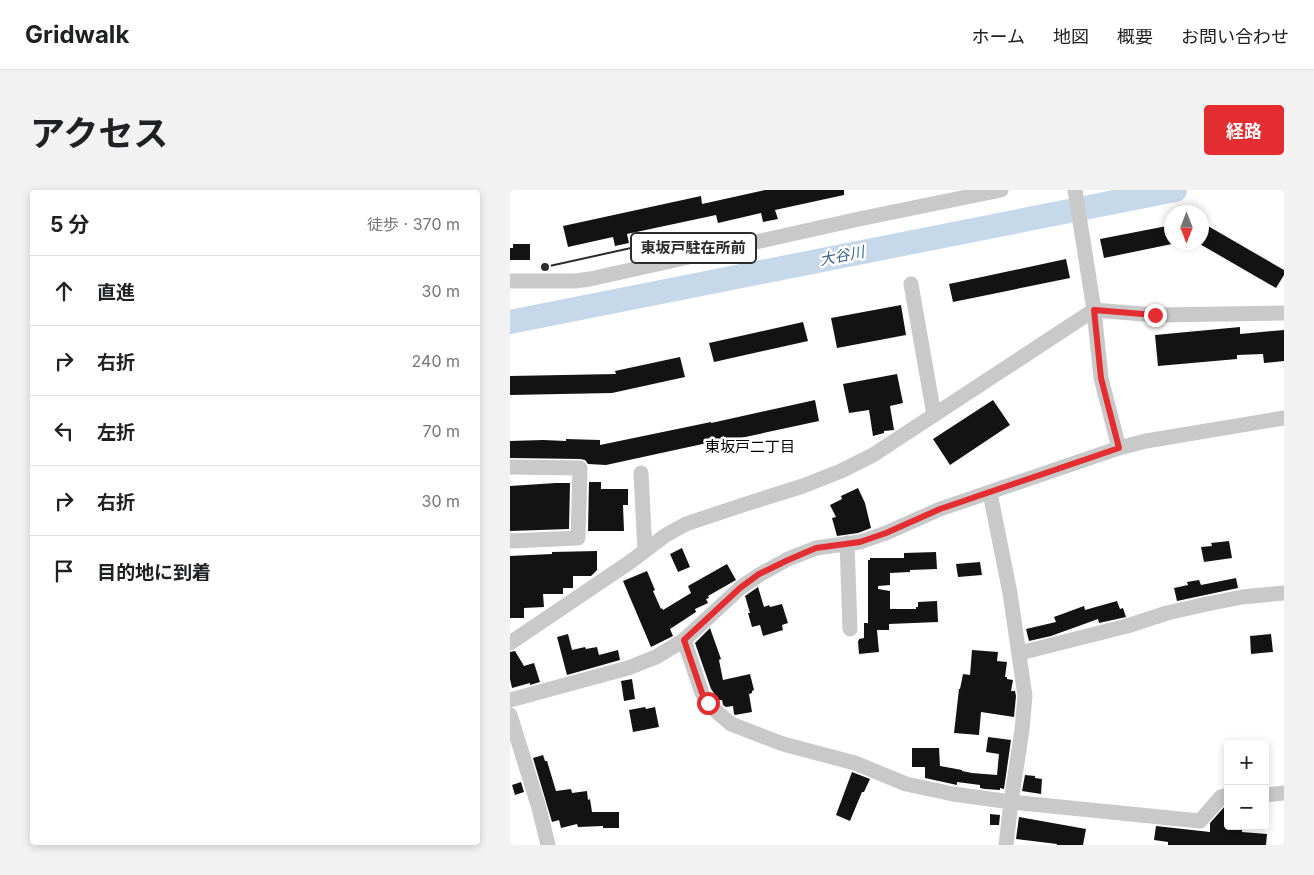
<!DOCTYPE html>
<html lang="ja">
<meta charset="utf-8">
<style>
body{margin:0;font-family:Inter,"Noto Sans JP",sans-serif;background:#f2f2f2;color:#202124}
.controls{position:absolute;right:15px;bottom:15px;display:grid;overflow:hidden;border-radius:5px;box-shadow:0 2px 8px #0003}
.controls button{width:45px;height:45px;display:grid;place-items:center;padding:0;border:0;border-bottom:1px solid #e0e0e0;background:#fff;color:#202124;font:25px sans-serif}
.compass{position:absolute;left:654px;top:15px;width:45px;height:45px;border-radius:50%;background:#fff;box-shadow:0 2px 8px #0003;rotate:180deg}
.stop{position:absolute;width:15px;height:15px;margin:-11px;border:4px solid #e32d30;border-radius:50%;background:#fff}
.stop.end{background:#e32d30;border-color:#fff;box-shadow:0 1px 5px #0008}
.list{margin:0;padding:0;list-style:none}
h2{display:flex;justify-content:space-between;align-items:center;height:65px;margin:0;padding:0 20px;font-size:21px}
h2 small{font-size:16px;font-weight:400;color:#757577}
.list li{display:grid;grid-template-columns:32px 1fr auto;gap:15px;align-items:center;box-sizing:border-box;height:70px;padding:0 20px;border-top:1px solid #e0e0e0}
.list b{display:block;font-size:19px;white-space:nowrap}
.list em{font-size:16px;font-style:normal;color:#757577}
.icon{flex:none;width:28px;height:28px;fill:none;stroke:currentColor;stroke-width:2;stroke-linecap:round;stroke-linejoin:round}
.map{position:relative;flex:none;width:774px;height:655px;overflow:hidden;border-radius:5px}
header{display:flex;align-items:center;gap:30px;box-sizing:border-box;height:70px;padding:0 25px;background:#fff;border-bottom:1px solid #e0e0e0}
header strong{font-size:24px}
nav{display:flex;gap:28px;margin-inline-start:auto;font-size:18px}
.intro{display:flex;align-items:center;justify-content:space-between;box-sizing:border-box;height:120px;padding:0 30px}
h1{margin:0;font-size:35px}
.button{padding:12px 22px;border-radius:5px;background:#e32d30;color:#fff;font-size:18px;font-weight:700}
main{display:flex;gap:30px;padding:0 30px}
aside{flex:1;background:#fff;border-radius:5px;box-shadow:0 2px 8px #0003}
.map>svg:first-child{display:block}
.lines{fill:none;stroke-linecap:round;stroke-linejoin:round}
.river{stroke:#c5d9ea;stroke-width:24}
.building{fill:#131313}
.minor{stroke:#c9c9c9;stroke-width:15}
.route{stroke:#e32d30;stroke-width:6}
.labels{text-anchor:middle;stroke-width:5;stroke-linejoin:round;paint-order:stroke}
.water-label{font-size:15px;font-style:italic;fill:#3b688c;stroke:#fff}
.neighbourhood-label{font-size:15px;fill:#000;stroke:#fff}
.leader{fill:none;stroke:#2c2c2c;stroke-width:2}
.callout-dot{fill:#2c2c2c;stroke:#fff;stroke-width:2}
.callout{fill:#fff;stroke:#2c2c2c;stroke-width:2}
.callout-label{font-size:15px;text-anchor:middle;font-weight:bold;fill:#2c2c2c}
</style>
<header>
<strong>Gridwalk</strong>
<nav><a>ホーム</a><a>地図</a><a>概要</a><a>お問い合わせ</a></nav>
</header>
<div class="intro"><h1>アクセス</h1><a class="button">経路</a></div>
<main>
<aside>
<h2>5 分<small>徒歩 · 370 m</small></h2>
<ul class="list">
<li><svg class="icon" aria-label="ahead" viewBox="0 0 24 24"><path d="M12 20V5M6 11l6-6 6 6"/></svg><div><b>直進</b></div><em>30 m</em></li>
<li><svg class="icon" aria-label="right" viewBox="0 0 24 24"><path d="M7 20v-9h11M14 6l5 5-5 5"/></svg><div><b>右折</b></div><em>240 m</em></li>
<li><svg class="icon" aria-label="left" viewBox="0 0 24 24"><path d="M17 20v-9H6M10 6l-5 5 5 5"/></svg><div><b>左折</b></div><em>70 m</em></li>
<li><svg class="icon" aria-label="right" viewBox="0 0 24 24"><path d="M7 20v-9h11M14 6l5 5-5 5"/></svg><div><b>右折</b></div><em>30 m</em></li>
<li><svg class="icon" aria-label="arrive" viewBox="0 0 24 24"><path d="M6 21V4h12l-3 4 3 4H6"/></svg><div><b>目的地に到着</b></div></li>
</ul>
</aside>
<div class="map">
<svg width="774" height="655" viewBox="0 0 774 655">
<rect width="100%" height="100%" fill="#fff"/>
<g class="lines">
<path class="river" d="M0,132L665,0"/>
</g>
<path class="building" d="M255,0H334V5L265,20L268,29L253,32L251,23L208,33L206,25L117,44L119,53L105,56L103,47L58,57L53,36L191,6L192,14Z
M662,35V54L594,68L590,49Z
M698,36L774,80V85L766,98L688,53L692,52V47Z
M3,54H20V70H0V58H3Z
M556,69L560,88L443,112L439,94Z
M391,115L396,145L327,158L321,128Z
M293,132L298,151L204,172L199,153Z
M730,137V144L774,140V171L754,173L753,164L727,165V169L648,176L645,145Z
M170,167L175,187L102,203L0,205V186L106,184L105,181Z
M387,184L393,213L380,216L384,240L374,241V243L363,246L359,220L339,223L333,194Z
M305,210L309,231L212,252L211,250L96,275L78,274L75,270L70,269L0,268V251L33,250L56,251V249L90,250V255L201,232V233Z
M483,210L500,235L440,275L423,249Z
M79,292H91V299H118V315H113L114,341H78Z
M46,293H60L59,339L0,341V296Z
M348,298L355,313L361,338L348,343L327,346L322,328L326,327L320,315L332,309L331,306Z
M719,351L722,368L694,372L691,357L702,356L701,353Z
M172,358L180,377L168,382L160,364Z
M87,361V380L81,386H63V398H53V404H33L34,417L14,418V428H0V366L42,364V362Z
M426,362L427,379L400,380V382L380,383V395L368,396V399L380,401V419H406V417H408V412L427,411L428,432L379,434V440H367L369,462L349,464L348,451L349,450V449L354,448V433H358V370H360V368H394V363Z
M470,372L472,385L448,387L446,374Z
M217,374L226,390L198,406L199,408L196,409L198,413L185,419L186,422L160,439L163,446L141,457L113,391L137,381L145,400L143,401L151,419L152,418L153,420L181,403L178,396Z
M726,388L728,398L667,411L664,398L678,395L677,392L689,390L691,395Z
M248,397L254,417L259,415L260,417L272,414L278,433L272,435L273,440L253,446L250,435L242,437L238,423H240L235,406Z
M607,411L610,419L613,418L616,427L589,433L588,429L541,446L519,451L516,439L546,432L544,427L574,416L575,420Z
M200,438L211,469L209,470L213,490L240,484L244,500L242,501V503L239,504L242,522L225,525L224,524L223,516L216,517L213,515L212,510H209L201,499L185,453Z
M58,444L62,460L75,457L76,459L87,457L89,465L108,460L110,470L57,485L47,447Z
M761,444L763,462L741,464L740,446Z
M462,460L488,462L487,471L497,472L495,487H497V489L503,490L501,501H505L506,506L504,527L471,522L469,545L444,543L449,499H450L453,484L460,485Z
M5,461L14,476L24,473L30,492L20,495V493L2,498L0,489V462Z
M122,489L125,509L114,511L111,491Z
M135,517L136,519L145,517L149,537L123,542L119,520Z
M478,547L501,550L494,599L490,598V600L475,599L470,598V595L447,592V595L415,588V577H402V558H429L430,576L452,580V581L462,583L487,585L489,564L476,562Z
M33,565L35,571H37L46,601L61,599L62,603L77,601L78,610L80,609L82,622H109V638H93V636L68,637L67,634L51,638L49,630L42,632L23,568Z
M342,582L360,589L354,602H352L340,631L326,625Z
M515,585L525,586V588L532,589L531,604L512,601Z
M11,592L14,602L5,605L2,595Z
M716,615H718V636H733L732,642L757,644L756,655H658V652L644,650L646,636L700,642V633Z
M480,624L490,625L489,635H480Z
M509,627L576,639L573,655H547V654L506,649Z"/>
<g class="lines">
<path class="minor" d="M565,0L584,120L591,188L609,258
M0,91H65L80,89L349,29L491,0
M401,94L424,225
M0,277L70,278L68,348L0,351
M131,283L135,361
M480,303L500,403L515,506L512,540L501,612L496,655
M337,353L340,439
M174,450L192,503L198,513L208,523L221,534L273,554L345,573L396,594L443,604L501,612L690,631L711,607L718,605
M0,453L120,372L156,345L176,334L236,314L293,296L331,281L363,265L584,120L645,125L774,123
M510,463L617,436L657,423L697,414L732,407L774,403
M0,510L118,478L146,467L174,450L230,398L249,385L278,369L306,358L350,352L376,343L430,319L609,258L636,251L774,228
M0,525L29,618L38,655
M755,605L774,603"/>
</g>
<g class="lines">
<path class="route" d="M198,513L192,503L174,450L230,398L249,384L278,370L306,358L350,352L376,343L430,319L609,258L591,188L584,120L645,125"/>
</g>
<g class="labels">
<g class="water-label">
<text transform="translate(332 66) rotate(-11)" y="5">大谷川</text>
</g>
<g class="neighbourhood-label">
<text x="240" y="262">東坂戸二丁目</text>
</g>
</g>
<path class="leader" d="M35 77L121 58"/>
<circle class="callout-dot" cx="35" cy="77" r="5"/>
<rect class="callout" x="121" y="43" width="125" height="30" rx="5"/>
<g class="callout-label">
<text x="183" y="63">東坂戸駐在所前</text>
</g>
</svg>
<div class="controls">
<button>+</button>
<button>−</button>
</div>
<svg class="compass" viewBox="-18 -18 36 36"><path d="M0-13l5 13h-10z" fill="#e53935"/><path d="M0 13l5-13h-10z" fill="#757577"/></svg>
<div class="stop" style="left:198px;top:513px"></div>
<div class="stop end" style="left:645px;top:125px"></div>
</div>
</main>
